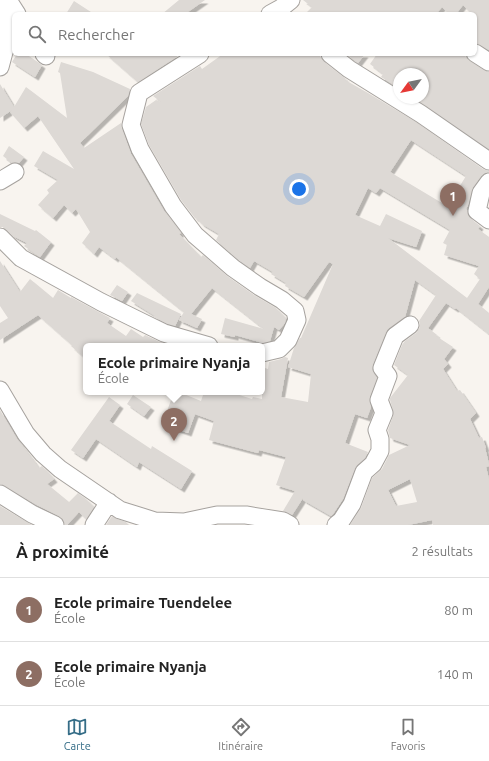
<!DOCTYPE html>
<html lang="fr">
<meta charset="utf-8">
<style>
body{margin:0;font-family:Ubuntu,sans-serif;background:#f2f2f2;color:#222}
.compass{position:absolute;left:393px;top:68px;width:36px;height:36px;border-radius:50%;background:#fff;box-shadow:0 1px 3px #0004;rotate:237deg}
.you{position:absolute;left:299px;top:189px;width:14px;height:14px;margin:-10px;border:3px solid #fff;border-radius:50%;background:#1a73e8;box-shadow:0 0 0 6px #1a73e833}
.badge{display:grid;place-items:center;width:26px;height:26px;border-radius:50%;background:#356d87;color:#fff;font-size:13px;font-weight:700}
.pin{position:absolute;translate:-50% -33px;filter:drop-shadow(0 1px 2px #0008)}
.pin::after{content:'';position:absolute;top:21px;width:14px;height:12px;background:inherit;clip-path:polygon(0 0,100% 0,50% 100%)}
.popup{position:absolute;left:83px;top:343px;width:182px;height:52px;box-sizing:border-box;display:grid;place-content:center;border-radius:6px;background:#fff;filter:drop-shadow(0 1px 3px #0005);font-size:13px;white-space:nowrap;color:#767676}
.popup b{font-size:15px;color:#222}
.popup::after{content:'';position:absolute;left:50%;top:100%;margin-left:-8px;border:8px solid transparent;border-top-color:#fff}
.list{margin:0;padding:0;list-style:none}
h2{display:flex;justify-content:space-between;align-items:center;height:52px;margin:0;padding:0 16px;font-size:17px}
h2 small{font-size:13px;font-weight:400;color:#767676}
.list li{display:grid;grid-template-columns:26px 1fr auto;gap:12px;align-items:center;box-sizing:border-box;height:64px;padding:0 16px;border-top:1px solid #e0e0e0}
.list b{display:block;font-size:15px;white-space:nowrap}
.list p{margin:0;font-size:13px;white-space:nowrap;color:#767676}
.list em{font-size:13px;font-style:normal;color:#767676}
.icon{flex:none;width:22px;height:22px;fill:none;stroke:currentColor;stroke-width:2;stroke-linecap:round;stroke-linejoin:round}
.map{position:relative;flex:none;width:489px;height:525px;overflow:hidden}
.search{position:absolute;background:#fff;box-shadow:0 1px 3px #0004;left:12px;right:12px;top:12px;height:44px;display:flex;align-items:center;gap:10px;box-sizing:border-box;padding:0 14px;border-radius:6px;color:#767676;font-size:15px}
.sheet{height:180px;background:#fff}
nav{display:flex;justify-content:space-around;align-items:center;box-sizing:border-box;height:56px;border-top:1px solid #e0e0e0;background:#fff;font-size:11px;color:#767676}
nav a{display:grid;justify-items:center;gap:2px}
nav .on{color:#356d87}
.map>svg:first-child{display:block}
.building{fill:#ddd9d5;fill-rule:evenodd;filter:url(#shadow)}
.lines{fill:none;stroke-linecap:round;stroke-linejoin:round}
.minor-casing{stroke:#a6a29e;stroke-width:19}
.minor{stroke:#fff;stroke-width:17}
</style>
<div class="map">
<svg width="489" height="525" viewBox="0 0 489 525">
<defs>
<filter id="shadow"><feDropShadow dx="3.5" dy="3.5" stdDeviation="0" flood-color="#0004"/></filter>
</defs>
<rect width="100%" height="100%" fill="#f8f4ef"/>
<path class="building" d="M179,0H205L185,14H162Z
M303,0H489V50L480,45L475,43V14H472L463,5L456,14H449L442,7L436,14H305L312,7Z
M74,1L94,14H66Z
M17,54H26L42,65L35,77L12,62Z
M106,54H181L138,82Z
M223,54H318L320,56L324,62L346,79L345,80L368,93L416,122L483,169L489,171V172L485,173L481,176L473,187L468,205L466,209L467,210L468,215L471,219L480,226L478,229L489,237V287L478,304L489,313V334L456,308L455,309L446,303L428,328L437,335L436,336L453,347L444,359L448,364L443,369L457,391L460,390L476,413L470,419L479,438L482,437L486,448H485L489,464V466L486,467L489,479V525H433L432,520L408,525H350L361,508L372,478L382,469L389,455L410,445L390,438L388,430L393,416V410L390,400V398L408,375L394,365L402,345L405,341L416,333L419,329L420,324L419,321L436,295L415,280L405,317L389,328L386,332L373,364L372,370L377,378L370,396V403L371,407L367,418L355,414L345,443L368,452L365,458L357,465L355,468L343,499L333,514L331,516L303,500V498L292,515L283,511L295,491L276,485L286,457L259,450L258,453L209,440L214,421L195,414L188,433L162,424L166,410L167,411L174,392H179L201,401L204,392H230L252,399L253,397L262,399V367L268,369L269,362L281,359L285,357L288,358L281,397L308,402L311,374L288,367L294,348L300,338H301L333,264L329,262L304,297L285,286L286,283L271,274L273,272L254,261L250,268L239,260L216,240L219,234L202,224L196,218H195L181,200L149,145L141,124L146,107L156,100L161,102L153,96L200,66L202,69ZM411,140L466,176L458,189L462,191L452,209L390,172ZM368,188L376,193L380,188L450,230L443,243L447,245L444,255L479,266L474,274L480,279L467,298L388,238L416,247L422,231L386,214L380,226L355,215ZM410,479L417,502L396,506L388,490Z
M346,54H365L358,63Z
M377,54H465L466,58L470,61L484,70L489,72V149L414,98H423V74H399V88L381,77L383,74L370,64Z
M61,62L93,72L130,89L128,96L80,143L84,148L121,123L122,129L131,154L164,211L181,233L179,234L201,257L203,255L227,276L254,295L276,308L286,318L285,323L279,330L274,327L270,341L263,343L235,335V337L221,334L225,318L264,329L212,288L191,314L202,319L197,328L179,320L184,312L148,283L116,257L115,259L99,247L94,254L82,243L90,232L76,209L72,213L64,205L53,218L38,205L49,193L47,190L58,180L34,166L43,151L74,169L38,116L24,128L10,112L12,110L0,118V84L14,107L26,87L67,118L60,73L58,72Z
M9,146L24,157L19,163L15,162L12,163L3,156Z
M0,214L35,231L36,230L51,242L40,257L24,246L27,243L13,236L7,230L3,227H0Z
M0,261L20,292L30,279L53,298L58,290L71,298V297L110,318L107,323L126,336L131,329L143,337L145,335L160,342L173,346H86V359L71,346L72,345L38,315L0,340V323L8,318L0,306Z
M117,285L128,292L122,301L110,295Z
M137,293L181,314L175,326L168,324L154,317L155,316L131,301Z
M133,395L151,407L144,416L127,404Z
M109,397L120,405L109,421L151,449L152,446L192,471L181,489L139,462L137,467L96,439L83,458L71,450Z
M0,410L17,439L39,468L42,466L48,472L54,479L47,484L69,502L78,493L86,499L94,507L86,519L79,512L67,525H65L63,520L59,516L37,505L5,486L0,484Z
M0,506L27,522L32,525H0Z
M112,516L117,519L126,522L129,525H106Z"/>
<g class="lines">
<defs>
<path id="minor" d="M8,0L17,14
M270,14L281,8L291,0
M475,53L489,62
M44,54L46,56
M200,54L139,93L131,125L140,149L173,206L195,235L233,268L260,287L282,300L295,311L297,320L288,340L279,349L262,353
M330,54L349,69L421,114L489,161
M0,67L4,52L7,45L2,4L0,0
M0,181L15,172
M489,182L481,193L477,211L489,220
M0,237L21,258L101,302L164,333L209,346
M0,390L26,434L43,454L60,469L120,510L155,521L184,522L217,515H246L283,521L290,525
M0,494L32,514L55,525
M94,525L109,502
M336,525L341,521L352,504L364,472L373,464L380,451V439L377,430L384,413L379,400L388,376L382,368L395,336L410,325"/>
</defs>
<use href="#minor" class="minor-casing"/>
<use href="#minor" class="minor"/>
</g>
</svg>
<svg class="compass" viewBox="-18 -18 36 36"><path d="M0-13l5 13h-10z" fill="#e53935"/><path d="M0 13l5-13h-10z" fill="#767676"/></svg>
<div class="you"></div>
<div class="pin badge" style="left:453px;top:216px;background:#8d6e63">1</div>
<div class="pin badge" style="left:174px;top:441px;background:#8d6e63">2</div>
<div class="popup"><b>Ecole primaire Nyanja</b>École</div>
<div class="search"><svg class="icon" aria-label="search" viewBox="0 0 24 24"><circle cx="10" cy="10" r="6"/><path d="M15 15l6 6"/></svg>Rechercher</div>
</div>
<section class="sheet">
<h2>À proximité<small>2 résultats</small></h2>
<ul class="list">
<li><span class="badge" style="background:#8d6e63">1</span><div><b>Ecole primaire Tuendelee</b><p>École</p></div><em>80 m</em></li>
<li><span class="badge" style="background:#8d6e63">2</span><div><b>Ecole primaire Nyanja</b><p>École</p></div><em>140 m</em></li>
</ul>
</section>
<nav>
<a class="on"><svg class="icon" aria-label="map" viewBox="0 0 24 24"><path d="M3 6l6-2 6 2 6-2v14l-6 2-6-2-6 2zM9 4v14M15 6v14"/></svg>Carte</a>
<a><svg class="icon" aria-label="directions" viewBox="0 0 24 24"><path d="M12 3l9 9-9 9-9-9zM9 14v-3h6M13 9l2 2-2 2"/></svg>Itinéraire</a>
<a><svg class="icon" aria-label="saved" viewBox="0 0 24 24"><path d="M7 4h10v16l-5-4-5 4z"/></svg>Favoris</a>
</nav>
